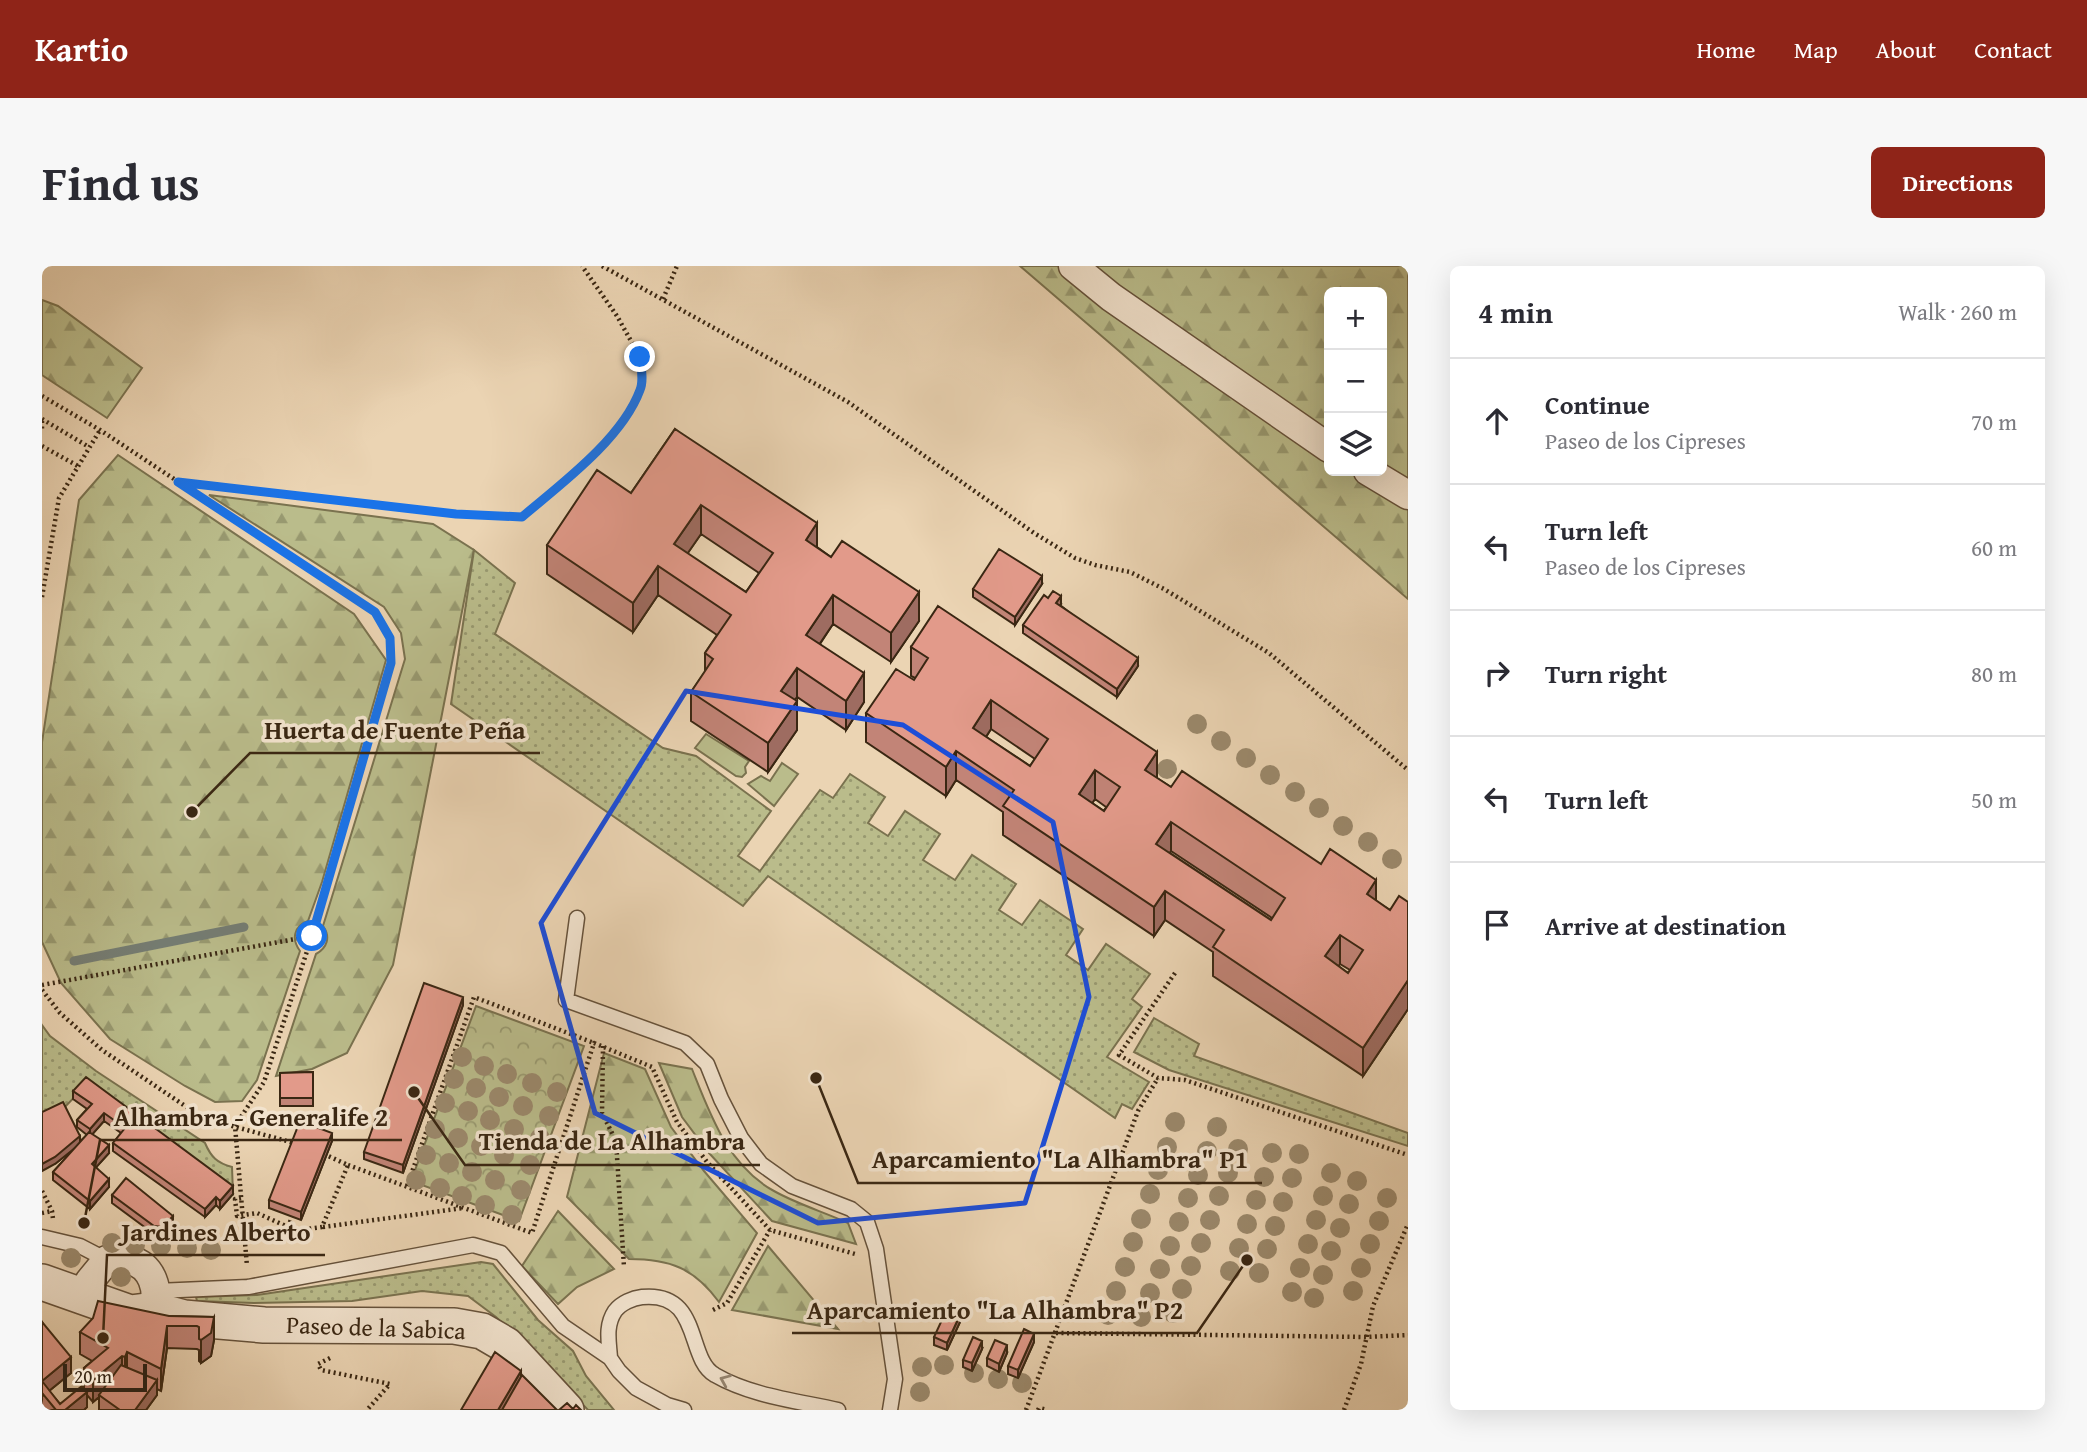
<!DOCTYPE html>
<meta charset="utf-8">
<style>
body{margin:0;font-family:"Gentium Book Plus",serif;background:#f7f7f7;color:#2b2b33}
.controls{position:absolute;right:21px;top:21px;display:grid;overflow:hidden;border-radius:10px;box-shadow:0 7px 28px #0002}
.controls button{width:63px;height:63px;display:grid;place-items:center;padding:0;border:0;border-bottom:2px solid #e1e1e2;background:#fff;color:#2b2b33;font:35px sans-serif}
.scale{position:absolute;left:21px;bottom:18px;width:84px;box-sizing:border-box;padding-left:7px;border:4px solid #3a2713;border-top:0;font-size:19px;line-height:24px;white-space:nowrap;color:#3a2713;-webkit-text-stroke:5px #f2e3ce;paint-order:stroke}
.stop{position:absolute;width:21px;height:21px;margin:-16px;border:5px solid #1a73e8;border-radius:50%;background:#fff}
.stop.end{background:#1a73e8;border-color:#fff;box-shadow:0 2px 7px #0008}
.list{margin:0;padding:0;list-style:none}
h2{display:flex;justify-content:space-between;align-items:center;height:91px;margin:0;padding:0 28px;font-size:30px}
h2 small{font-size:23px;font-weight:400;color:#7c7c81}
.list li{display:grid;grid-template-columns:46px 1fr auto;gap:21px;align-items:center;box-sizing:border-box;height:126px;padding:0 28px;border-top:2px solid #e1e1e2}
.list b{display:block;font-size:26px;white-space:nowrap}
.list p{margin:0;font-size:23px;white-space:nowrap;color:#7c7c81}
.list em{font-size:23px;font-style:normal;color:#7c7c81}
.icon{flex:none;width:38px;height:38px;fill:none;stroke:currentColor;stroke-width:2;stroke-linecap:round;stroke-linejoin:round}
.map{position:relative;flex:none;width:1366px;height:1144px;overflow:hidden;border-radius:10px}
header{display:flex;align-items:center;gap:42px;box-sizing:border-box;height:98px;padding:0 35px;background:#8f2418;color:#fff}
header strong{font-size:33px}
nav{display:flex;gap:38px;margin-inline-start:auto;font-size:24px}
.intro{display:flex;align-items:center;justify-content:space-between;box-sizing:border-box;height:168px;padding:0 42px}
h1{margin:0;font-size:49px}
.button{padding:18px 32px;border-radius:10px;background:#8f2418;color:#fff;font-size:24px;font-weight:700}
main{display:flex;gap:42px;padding:0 42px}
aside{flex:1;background:#fff;border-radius:10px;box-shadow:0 7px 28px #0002}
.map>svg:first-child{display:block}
.grass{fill:#babc8b;stroke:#7a724f;stroke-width:2}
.forest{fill:url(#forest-firs);stroke:#7a724f;stroke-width:2;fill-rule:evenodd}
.park{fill:url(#park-crowns);stroke:#7a724f;stroke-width:2}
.garden{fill:url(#garden-dots);stroke:#7a724f;stroke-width:2}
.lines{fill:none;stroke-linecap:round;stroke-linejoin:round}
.stream{stroke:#747d74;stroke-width:9}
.service-casing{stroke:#66523b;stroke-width:17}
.minor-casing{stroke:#66523b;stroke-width:31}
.tertiary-casing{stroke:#66523b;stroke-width:38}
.path{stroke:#3a2713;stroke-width:4.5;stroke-dasharray:2 3.5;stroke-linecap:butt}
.service{stroke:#f2e3ce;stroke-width:14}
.minor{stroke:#f2e3ce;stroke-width:28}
.tertiary{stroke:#f2e3ce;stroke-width:35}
.tree{fill:#9b896c}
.wall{fill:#c28477;stroke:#3a2713;stroke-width:2;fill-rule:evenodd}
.shaded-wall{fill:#9e6c61;stroke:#3a2713;stroke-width:2}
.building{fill:#e29a8a;stroke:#3a2713;stroke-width:2;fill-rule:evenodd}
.oneway{stroke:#968570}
.route{stroke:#1a73e8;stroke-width:9}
.marked{fill:none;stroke:#1d4ed8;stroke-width:5;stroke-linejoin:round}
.labels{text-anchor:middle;stroke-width:7;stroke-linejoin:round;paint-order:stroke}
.street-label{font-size:24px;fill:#3a2713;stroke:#f2e3ce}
.leader{fill:none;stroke:#3a2713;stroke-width:2.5}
.callout-dot{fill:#3a2713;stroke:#f2e3ce;stroke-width:2.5}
.callout-label{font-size:26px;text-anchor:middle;font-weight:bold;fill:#3a2713;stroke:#f2e3ce;stroke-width:7;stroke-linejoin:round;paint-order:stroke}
</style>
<header>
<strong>Kartio</strong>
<nav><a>Home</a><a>Map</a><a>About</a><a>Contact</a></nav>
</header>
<div class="intro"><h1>Find us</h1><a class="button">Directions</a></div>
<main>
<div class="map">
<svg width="1366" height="1144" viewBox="0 0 1366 1144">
<defs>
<pattern id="forest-firs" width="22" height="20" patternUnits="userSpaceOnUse" patternTransform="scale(1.75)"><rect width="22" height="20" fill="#babc8b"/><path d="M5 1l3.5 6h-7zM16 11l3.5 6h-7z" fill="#989970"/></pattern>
<pattern id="park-crowns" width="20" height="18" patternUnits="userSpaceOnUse" patternTransform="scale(1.75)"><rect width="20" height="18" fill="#babc8b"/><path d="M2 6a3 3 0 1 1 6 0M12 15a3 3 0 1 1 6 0" fill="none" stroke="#989970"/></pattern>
<pattern id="garden-dots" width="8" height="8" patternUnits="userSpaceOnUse" patternTransform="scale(1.75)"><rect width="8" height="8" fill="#babc8b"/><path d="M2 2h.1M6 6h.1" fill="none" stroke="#989970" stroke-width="1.8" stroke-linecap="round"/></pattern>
</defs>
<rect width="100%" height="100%" fill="#ebd4b3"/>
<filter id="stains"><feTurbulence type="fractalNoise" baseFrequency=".00286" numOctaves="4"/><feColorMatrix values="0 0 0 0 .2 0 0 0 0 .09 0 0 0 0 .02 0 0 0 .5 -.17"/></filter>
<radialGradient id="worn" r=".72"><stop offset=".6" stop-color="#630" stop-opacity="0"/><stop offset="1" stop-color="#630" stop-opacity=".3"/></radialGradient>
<path class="grass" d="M664,468L707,495L703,501L704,507L700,511L694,510L653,482Z
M740,497L756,508L732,540L706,518L719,510L728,515Z"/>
<path class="forest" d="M978,0H1366V333ZM1287,26H1340V205H1287Z
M0,34L16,40L100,102L65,152L0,109Z
M76,189L312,348L344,394L280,616L266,655C252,660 249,673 258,685L215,814L200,835L173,836L143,820L68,773L19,717L0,676V476L37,234Z
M167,229L391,258L432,284L351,699L305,787L270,803L234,810L274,688C285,682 289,671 281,660L363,393L359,367L342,341Z
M562,787L603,803L629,861L662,905L715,967L677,1036C652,1002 628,993 587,993L525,931Z
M617,797L650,803C668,848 686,900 732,925C755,938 782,946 806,957L814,978L730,955L667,887L640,851Z
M516,945L572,1003L535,1021L516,1038L480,1000Z
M726,980L796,1063L690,1044Z"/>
<path class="park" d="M434,740L542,780L477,955L369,915Z"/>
<path class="garden" d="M432,284L473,317L453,368L621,482L654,490L729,545L696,590L718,605L778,524L791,532L808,508L843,531L826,557L846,570L863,545L898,568L881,594L913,614L930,589L974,618L957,644L980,659L998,634L1041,663L1024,689L1046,704L1064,678L1108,708L1090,733L1100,741L1065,791L1107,816L1090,843L1080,838L1073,852L726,610L701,640L409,438Z
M1112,752L1157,778L1152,790L1366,867V880L1127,804L1092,786Z
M0,759L8,770L54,805L163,877C169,891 175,897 190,901L191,928L44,819L21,843L0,854Z
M439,996L451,998L496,1054L531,1085L544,1110L572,1144H546L484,1079L454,1051L426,1030L380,1025L310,1035L212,1037L155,1035L154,1031L215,1029Z"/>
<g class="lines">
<path class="stream" d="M32,695L202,661"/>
<defs>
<path id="service" d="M535,652L524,734L643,777L665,798L679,833L699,872L719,898L750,920L809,943L825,956L834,983L853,1113L848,1144
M0,971L38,980L65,994
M115,1025L206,1021L431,979L459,987L521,1060L568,1092L577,1105L594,1122L625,1139L642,1144
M568,1092C567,1076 563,1060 573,1045C579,1037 591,1032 600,1031C660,1025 644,1093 673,1109C709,1130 756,1135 796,1144"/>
<path id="minor" d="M1031,0L1069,31L1287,182
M1326,205L1366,229
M47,1016L65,994C72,994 81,993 88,994C111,1000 117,1024 112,1044"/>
<path id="tertiary" d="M0,1016L88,1047L112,1044L142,1052L222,1059L412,1060L440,1065L464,1079L524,1144"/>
</defs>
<use href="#service" class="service-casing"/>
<use href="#minor" class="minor-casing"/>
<use href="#tertiary" class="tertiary-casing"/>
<path class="path" d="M560,0L806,136L992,267L1033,292L1053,299L1088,306L1122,323L1227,387L1366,504
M621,33L635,0
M0,130L58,164L333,346L348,372L349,397L270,670L222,816L193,860L205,1000
M0,153L47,181
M0,155V165
M0,180L36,200
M138,216L414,248L480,251L532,208L577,160L599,122L598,91L575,50L540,0
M0,331L17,232L58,164
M1133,707L1077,789L1116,812L1143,814L1366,889
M0,719L270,670
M0,724L18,747L60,784L161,852L252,877
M561,780L560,847L574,875L582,1001
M306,899L490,967L552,777L610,801L635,856L665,896L728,964L813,988
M365,920L432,731L552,777
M0,925L10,945L11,953
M199,932L193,933L195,950L215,947L246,961L250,951
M0,947L10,945
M281,961L421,942
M202,972L280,961L306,899L284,889
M671,1044L685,1037L728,964
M1014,1067L1324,1071L1366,1069
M288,1092L276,1098L279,1104L348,1118L325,1144
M984,1144L1096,845L1116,812
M996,1144L997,1142L1005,1144
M1302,1144L1319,1098L1331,1040L1366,958"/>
<use href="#service" class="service"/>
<use href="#minor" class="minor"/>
<use href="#tertiary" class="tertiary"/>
</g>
<g class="tree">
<circle cx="1155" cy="458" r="10"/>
<circle cx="1179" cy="475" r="10"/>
<circle cx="1204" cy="492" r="10"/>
<circle cx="1125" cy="503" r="10"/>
<circle cx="1228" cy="509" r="10"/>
<circle cx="1253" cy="526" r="10"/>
<circle cx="1277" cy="542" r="10"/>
<circle cx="1301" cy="560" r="10"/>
<circle cx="1326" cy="576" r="10"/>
<circle cx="1350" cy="593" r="10"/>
<circle cx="420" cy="791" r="10"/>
<circle cx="442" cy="800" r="10"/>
<circle cx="465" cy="808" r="10"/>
<circle cx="412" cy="813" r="10"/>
<circle cx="490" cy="817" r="10"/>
<circle cx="434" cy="822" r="10"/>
<circle cx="515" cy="826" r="10"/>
<circle cx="457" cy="831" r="10"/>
<circle cx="403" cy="837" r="10"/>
<circle cx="481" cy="840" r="10"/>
<circle cx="426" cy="845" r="10"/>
<circle cx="507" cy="850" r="10"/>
<circle cx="448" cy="854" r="10"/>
<circle cx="1133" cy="856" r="10"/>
<circle cx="1175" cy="861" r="10"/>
<circle cx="393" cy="863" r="10"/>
<circle cx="472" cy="863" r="10"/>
<circle cx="416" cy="872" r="10"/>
<circle cx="498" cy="872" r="10"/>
<circle cx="439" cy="880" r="10"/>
<circle cx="1125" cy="881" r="10"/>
<circle cx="1196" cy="883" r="10"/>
<circle cx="1165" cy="885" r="10"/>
<circle cx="1230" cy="887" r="10"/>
<circle cx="1257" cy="888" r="10"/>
<circle cx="384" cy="889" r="10"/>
<circle cx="462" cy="889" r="10"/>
<circle cx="407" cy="897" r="10"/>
<circle cx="488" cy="899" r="10"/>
<circle cx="1116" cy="904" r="10"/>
<circle cx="430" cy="906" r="10"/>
<circle cx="1186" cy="907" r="10"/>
<circle cx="1289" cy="907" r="10"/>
<circle cx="1156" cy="909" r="10"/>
<circle cx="1222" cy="911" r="10"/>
<circle cx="1250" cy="912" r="10"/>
<circle cx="374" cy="914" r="10"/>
<circle cx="453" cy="914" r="10"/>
<circle cx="1315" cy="915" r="10"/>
<circle cx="398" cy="922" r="10"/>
<circle cx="479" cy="924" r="10"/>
<circle cx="1108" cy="928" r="10"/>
<circle cx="420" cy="930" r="10"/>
<circle cx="1177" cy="930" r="10"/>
<circle cx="1281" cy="930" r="10"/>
<circle cx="1146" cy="932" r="10"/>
<circle cx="1345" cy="932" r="10"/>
<circle cx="1214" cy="934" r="10"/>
<circle cx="1241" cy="936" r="10"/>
<circle cx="1307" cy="938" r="10"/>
<circle cx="443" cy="939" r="10"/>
<circle cx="470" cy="949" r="10"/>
<circle cx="1099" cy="953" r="10"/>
<circle cx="1168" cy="954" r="10"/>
<circle cx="1274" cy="954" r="10"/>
<circle cx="1337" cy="955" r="10"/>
<circle cx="1137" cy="956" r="10"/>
<circle cx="1205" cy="958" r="10"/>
<circle cx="1233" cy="960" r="10"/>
<circle cx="1298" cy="962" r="10"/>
<circle cx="1091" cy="976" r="10"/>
<circle cx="70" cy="977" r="10"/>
<circle cx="1159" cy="977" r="10"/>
<circle cx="1266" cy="978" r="10"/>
<circle cx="1328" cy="978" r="10"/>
<circle cx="93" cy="979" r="10"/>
<circle cx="119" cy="980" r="10"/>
<circle cx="1128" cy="980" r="10"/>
<circle cx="145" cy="982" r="10"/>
<circle cx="1197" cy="982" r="10"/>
<circle cx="1225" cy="983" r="10"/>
<circle cx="169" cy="984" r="10"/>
<circle cx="1289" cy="985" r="10"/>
<circle cx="29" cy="992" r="10"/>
<circle cx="1149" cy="1000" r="10"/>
<circle cx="1083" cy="1001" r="10"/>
<circle cx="1258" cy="1002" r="10"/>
<circle cx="1319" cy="1002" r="10"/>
<circle cx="1118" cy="1003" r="10"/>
<circle cx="1188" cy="1005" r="10"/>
<circle cx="1217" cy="1007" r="10"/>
<circle cx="1281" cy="1009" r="10"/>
<circle cx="79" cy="1011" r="10"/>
<circle cx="1140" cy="1023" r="10"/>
<circle cx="1074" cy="1025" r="10"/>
<circle cx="1311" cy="1025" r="10"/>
<circle cx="1250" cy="1026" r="10"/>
<circle cx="1108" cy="1027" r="10"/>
<circle cx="1272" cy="1032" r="10"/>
<circle cx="1131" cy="1047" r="10"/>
<circle cx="1066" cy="1049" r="10"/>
<circle cx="1099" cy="1051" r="10"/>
<circle cx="902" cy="1099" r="10"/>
<circle cx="880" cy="1101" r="10"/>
<circle cx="932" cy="1107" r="10"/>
<circle cx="956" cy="1113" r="10"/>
<circle cx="980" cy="1117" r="10"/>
<circle cx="878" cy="1126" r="10"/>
</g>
<path class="wall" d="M633,163L775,281L877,355L849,396L791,358L778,378L822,436L804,464L755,431L753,434L755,464L726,506L649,455V426L663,406V387L675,369L616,329L591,366L505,308V279L589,227ZM659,268L717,307L704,326L645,288Z
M1000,318L973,359L931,331V323Z
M1006,332L1019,338L1018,339L1096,400L1075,431L981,367V359Z
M869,381L1115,512L1129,521L1334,635L1348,644L1366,636V743L1321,810L1171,710V686L1123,654L1112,670L961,569V546L914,514L904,530L824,476V447L873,412L869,410ZM949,463L993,493L988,500L944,471ZM1053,533L1064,541L1062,545L1050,537ZM1129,585L1230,652L1229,654L1128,587ZM1298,698L1308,704L1306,707L1296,700Z
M421,739L361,907L322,893V886Z
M271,806V840H238V807Z
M31,825L191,928L178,943L174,939L163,951L71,885V877L79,867L62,855L50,868L67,887L54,901L67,921L48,943L11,914V906L34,881L13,898L45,869L35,861V854L45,843L31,833Z
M290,875L259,954L227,942V934Z
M70,929L131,957L121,969L112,968L70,937Z
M127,1050L172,1051V1074L169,1090L159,1097L157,1095V1084L155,1083L125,1082L119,1125L115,1123V1129L104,1144H57V1131L51,1136L45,1129V1141L42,1144H2L0,1142V1056L29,1107L7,1125L18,1138L42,1122V1102L50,1095L38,1088V1066Z
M918,1056L905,1084L892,1079V1071Z
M992,1076L976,1112L966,1108V1100Z
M940,1083L930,1105L921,1101V1094Z
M965,1087L957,1106L945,1100V1092Z"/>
<path class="shaded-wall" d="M659,239V268L632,307V278Z
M775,257V286L764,274Z
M616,300V329L591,366V337Z
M1000,310V318L973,359V351Z
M877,326V355L849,396V367Z
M791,329V358L764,398V369Z
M1019,330V338L1014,344V337Z
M1096,392V400L1075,431V423Z
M755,402V431L739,453V425Z
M822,407V436L804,464V435Z
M949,434V463L931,491V462Z
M755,435V464L726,506V477Z
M914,485V514L904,530V501Z
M1115,486V515L1103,504Z
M1053,504V533L1037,557V528Z
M1129,556V585L1114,607V578Z
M1334,614V643L1325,628Z
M1123,625V654L1112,670V641Z
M1298,669V698L1283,719V690Z
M1366,714V743L1321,810V782Z
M421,731V739L361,907V899Z
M62,847V855L48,871V863Z
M290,867V875L259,954V946Z
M38,870V878L13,898L0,905V898Z
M67,879V887L50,906V898Z
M67,913V921L48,943V935Z
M191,920V928L178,943V935Z
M174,931V939L163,951V943Z
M131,950V957L121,969V961Z
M918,1049V1056L905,1084V1077Z
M172,1051V1074L169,1090L159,1097V1074Z
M125,1060V1082L119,1125V1103Z
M992,1068V1076L976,1112V1104Z
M940,1075V1083L930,1105V1097Z
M965,1079V1087L957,1106V1098Z
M85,1086V1109L83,1113V1091Z
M80,1090V1112L57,1129V1131L51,1136V1114Z
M29,1091V1107L2,1129L0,1115Z
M479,1105V1127L469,1144H456Z
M115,1114V1129L104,1144H93Z
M45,1126V1141L42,1144H23Z"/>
<path class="building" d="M633,163L775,257L764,274L789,291L800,275L877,326L849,367L791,329L764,369L822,407L804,435L755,402L739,425L755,435L726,477L649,426L671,393L663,387L689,349L616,300L591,337L505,279L555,204L589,227ZM659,239L731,287L704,326L632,278Z
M957,283L1000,310L973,351L931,323Z
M1011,325L1019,330L1014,337L1096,392L1075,423L981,359L1002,329L1006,332Z
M896,340L1115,486L1103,504L1129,521L1140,505L1279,598L1288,583L1334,614L1325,628L1348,644L1357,630L1366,636V714L1321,782L1171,681L1182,664L1123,625L1112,641L961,540L972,524L914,485L904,501L824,447L854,403L872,414L886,392L869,381ZM949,434L1006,473L988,500L931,462ZM1053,504L1078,521L1062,545L1037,528ZM1129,556L1243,632L1229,654L1114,578ZM1298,669L1321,684L1306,707L1283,690Z
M382,717L421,731L361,899L322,886Z
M271,806V832H238V807Z
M44,811L191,920L178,935L174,931L163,943L71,877L83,862L62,847L48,863L35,854L50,838L31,825Z
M21,836L38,870L13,891L0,898V846Z
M258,855L290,867L259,946L227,934Z
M47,866L67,879L50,898L67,913L48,935L11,906Z
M84,912L131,950L121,961L112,960L70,929Z
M56,1035L127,1050L172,1051L169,1067L159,1074L157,1073V1061L155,1060H125L119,1103L85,1086L83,1091L80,1090L51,1114L42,1102L66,1082L38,1066L51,1052Z
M905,1043L918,1049L905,1077L892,1071Z
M0,1056L29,1091L0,1115L18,1138L40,1120L45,1126L23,1144H14L0,1127Z
M982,1063L992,1068L976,1104L966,1100Z
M931,1071L940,1075L930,1097L921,1094Z
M953,1074L965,1079L957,1098L945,1092Z
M453,1086L479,1105L456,1144H419Z
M79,1099L115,1114L93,1144H78L57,1129Z
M480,1109L515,1144H460Z
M525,1137L531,1143L534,1139L539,1144H517Z"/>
<defs><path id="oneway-chevron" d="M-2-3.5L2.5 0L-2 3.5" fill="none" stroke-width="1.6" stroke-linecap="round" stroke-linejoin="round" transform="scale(1.75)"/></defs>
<use class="oneway" href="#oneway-chevron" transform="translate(683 1114) rotate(-157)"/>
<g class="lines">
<path class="route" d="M270,670L349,397L348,372L333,346L136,216L414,248L480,251C519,218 580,173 598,124C602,115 599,101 598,91"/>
</g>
<path class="marked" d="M644,425L861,459L1011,556L1047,731L983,937L776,957L553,847L499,657Z"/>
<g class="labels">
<g class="street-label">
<text transform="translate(334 1062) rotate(2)" y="8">Paseo de la Sabica</text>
</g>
</g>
<path class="leader" d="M150 546L208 487H498M42 957L58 874H360M372 826L423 899H718M774 812L816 917H1220M61 1072L65 989H283M1205 994L1155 1067H750"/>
<g class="callout-dot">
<circle cx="150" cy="546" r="7"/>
<circle cx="42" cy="957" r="7"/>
<circle cx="372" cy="826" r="7"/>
<circle cx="774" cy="812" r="7"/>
<circle cx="61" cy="1072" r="7"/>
<circle cx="1205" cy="994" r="7"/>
</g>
<g class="callout-label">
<text x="353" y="473">Huerta de Fuente Peña</text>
<text x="209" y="860">Alhambra - Generalife 2</text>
<text x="570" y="884">Tienda de La Alhambra</text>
<text x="1018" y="902">Aparcamiento "La Alhambra" P1</text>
<text x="174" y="975">Jardines Alberto</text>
<text x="953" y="1053">Aparcamiento "La Alhambra" P2</text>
</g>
<rect width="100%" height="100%" filter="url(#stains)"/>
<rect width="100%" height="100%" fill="url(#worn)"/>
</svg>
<div class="controls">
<button>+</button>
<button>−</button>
<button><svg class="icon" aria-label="layers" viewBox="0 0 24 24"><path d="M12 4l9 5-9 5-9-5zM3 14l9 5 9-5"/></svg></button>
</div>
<div class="scale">20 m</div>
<div class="stop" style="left:270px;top:670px"></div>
<div class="stop end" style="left:598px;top:91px"></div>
</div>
<aside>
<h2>4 min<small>Walk · 260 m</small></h2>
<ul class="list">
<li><svg class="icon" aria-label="ahead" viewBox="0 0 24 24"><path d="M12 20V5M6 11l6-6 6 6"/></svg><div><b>Continue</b><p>Paseo de los Cipreses</p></div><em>70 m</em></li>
<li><svg class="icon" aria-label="left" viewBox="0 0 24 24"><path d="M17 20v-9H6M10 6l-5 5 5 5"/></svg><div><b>Turn left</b><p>Paseo de los Cipreses</p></div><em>60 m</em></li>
<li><svg class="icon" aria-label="right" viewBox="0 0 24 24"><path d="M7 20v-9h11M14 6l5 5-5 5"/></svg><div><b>Turn right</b></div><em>80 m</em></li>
<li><svg class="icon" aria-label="left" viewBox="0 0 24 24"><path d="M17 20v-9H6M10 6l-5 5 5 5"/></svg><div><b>Turn left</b></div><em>50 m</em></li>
<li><svg class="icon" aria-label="arrive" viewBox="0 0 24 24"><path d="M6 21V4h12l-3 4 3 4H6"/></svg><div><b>Arrive at destination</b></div></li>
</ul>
</aside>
</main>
